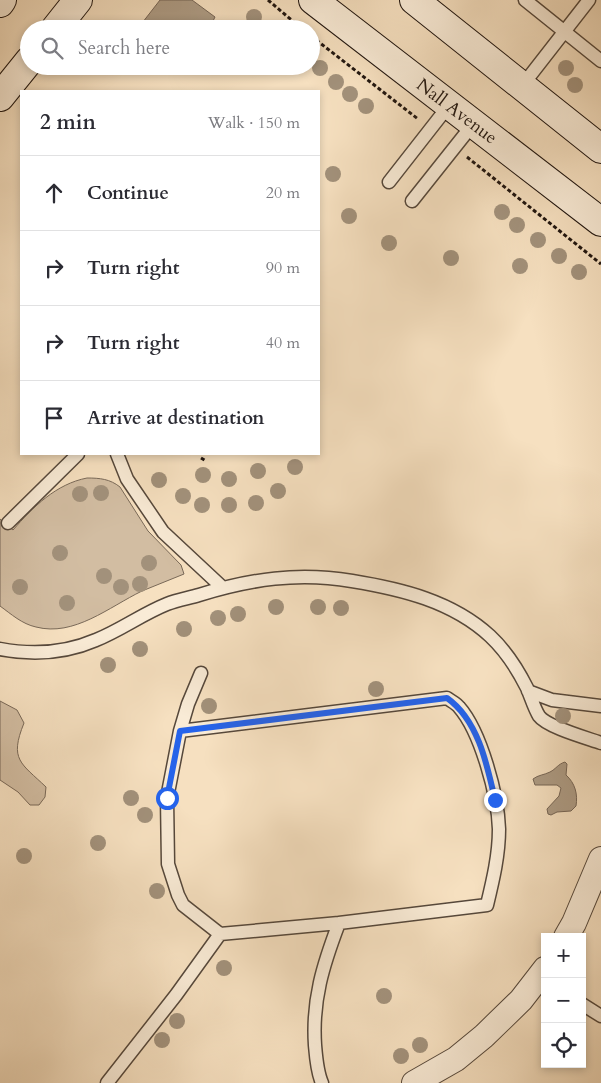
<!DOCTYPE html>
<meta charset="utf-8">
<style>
body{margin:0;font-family:Cardo,serif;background:#f2f2f3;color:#2b2b33}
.controls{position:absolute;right:15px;bottom:15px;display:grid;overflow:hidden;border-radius:0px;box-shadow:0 2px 8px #0003}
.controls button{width:45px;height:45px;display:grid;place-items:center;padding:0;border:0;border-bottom:1px solid #e1e1e2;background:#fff;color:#2b2b33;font:25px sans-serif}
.stop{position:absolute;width:15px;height:15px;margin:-11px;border:4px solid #2563eb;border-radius:50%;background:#fff}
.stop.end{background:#2563eb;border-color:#fff;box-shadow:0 1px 5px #0008}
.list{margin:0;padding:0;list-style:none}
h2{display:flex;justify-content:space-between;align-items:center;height:65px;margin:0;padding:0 20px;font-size:21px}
h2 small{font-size:16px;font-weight:400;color:#7c7c81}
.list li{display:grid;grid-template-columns:32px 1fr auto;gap:15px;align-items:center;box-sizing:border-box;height:75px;padding:0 20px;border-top:1px solid #e1e1e2}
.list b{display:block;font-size:19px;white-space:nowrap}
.list em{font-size:16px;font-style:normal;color:#7c7c81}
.icon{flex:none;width:28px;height:28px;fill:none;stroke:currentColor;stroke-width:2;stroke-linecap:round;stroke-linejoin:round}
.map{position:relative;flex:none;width:601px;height:1083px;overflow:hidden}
.search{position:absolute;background:#fff;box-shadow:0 2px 8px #0003;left:20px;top:20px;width:300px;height:55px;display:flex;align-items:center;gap:12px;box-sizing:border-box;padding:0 18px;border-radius:28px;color:#7c7c81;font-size:19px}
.panel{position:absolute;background:#fff;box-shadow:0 2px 8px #0003;left:20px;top:90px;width:300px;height:365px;border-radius:0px}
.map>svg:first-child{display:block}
.green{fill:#d2bda2;stroke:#796958}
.water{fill:#ad9b84;stroke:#756555}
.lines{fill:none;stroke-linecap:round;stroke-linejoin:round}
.service-casing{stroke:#56483b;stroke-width:15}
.minor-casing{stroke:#56483b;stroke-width:26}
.secondary-casing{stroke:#20150f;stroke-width:30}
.path{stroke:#20150f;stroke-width:3;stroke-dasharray:4 2.5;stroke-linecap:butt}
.service{stroke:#f9ebd6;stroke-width:12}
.minor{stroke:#f9ebd6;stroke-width:24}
.secondary{stroke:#f9ebd6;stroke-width:28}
.tree{fill:#a2917b}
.route{stroke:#2563eb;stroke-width:6}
.labels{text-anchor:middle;stroke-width:4.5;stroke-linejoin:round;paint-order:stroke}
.street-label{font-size:18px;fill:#20150f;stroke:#f9ebd6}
</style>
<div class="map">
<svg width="601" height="1083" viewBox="0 0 601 1083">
<rect width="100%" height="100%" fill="#f6e0c0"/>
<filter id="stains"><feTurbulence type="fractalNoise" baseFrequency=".004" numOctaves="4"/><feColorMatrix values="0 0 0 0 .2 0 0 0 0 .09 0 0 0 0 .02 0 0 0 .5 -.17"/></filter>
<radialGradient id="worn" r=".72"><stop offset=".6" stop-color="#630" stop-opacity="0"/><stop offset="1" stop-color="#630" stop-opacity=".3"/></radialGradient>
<path class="green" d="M87,478C100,478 110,479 120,487L148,531L181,565L184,574C170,580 156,585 142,591C109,607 74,637 36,627C22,624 11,614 0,606V519L13,530C33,507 56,484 87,478Z
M0,701L17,710L24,723C9,760 21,763 46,787L45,797L39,805H30L18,792L0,780Z"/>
<path class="water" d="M160,0H192L215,17L211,25L207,29H142L139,27Z
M565,762L567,764L566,775C575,783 578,794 576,806L571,811L557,812L551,815L548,814L547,809L559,796L561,788L557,785H535L533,779C538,775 544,775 550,772C556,769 558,764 565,762Z"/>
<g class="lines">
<defs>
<path id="service" d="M525,0L601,61
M522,86L589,0
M389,182L450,104
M412,201L474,123
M117,454L127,479L163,532L223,588
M8,523L78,454
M0,649C32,655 66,653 96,640C121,630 142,614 167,604C177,600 189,598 199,595C251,579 298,572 352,581C401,589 452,601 490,636C505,650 518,670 527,688C531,697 534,708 539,716C547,727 587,738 601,743
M528,691L552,700L601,706
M180,731L447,698C451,701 456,703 459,707C481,732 498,796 499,829C499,855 493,880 487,905L339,923C323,965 312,1000 315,1045C316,1057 317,1072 322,1083
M220,934L339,923
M582,1004L601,1016
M107,1083L176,995L220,934L183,905L178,895L168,864L167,798L180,731L188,704L201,673"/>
<path id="minor" d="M566,937L574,923L601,859
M414,1083L456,1059L484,1036L521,1000L545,969"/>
<path id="secondary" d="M313,0L601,222
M414,0L601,149
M0,3L2,0
M55,29L78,0
M0,97L29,61"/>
</defs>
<use href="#service" class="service-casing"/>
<use href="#minor" class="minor-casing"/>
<use href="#secondary" class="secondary-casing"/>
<path class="path" d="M268,0L302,29
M311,36L418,119
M467,157L601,264
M201,458L206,461"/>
<use href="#service" class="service"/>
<use href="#minor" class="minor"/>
<use href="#secondary" class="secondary"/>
</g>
<g class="tree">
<circle cx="254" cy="17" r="8"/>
<circle cx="320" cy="68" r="8"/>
<circle cx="566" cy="68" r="8"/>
<circle cx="336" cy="82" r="8"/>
<circle cx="575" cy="85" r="8"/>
<circle cx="350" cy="94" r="8"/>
<circle cx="366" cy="106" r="8"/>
<circle cx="333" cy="174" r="8"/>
<circle cx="502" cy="212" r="8"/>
<circle cx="349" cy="216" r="8"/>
<circle cx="517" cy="225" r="8"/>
<circle cx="538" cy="240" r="8"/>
<circle cx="389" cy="243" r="8"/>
<circle cx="559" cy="256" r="8"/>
<circle cx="451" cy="258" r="8"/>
<circle cx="520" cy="266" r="8"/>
<circle cx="579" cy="272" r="8"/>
<circle cx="295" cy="467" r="8"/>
<circle cx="258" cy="471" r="8"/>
<circle cx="203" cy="475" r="8"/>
<circle cx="229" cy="479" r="8"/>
<circle cx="159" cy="480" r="8"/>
<circle cx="278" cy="491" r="8"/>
<circle cx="101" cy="493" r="8"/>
<circle cx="80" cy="494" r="8"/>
<circle cx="183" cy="496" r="8"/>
<circle cx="256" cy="503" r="8"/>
<circle cx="202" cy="505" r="8"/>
<circle cx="229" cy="505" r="8"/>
<circle cx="60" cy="553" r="8"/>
<circle cx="149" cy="563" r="8"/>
<circle cx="104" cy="576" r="8"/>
<circle cx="140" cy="584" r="8"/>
<circle cx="20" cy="587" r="8"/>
<circle cx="121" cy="587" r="8"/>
<circle cx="67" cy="603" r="8"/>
<circle cx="276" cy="607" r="8"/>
<circle cx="318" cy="607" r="8"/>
<circle cx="341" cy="608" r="8"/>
<circle cx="238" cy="614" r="8"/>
<circle cx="218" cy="618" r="8"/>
<circle cx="184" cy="629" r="8"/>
<circle cx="140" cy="649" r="8"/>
<circle cx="108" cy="665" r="8"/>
<circle cx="376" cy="689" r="8"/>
<circle cx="209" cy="706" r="8"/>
<circle cx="563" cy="716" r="8"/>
<circle cx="131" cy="798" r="8"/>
<circle cx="145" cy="815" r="8"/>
<circle cx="98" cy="843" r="8"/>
<circle cx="24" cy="856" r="8"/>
<circle cx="157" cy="891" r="8"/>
<circle cx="224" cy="968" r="8"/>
<circle cx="384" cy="996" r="8"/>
<circle cx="177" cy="1021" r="8"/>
<circle cx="162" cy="1040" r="8"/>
<circle cx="420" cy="1045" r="8"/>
<circle cx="401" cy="1056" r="8"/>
</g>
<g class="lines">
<path class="route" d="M167,798L180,731L447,698C478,720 487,764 495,800"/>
</g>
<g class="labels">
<g class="street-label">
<text transform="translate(457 111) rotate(37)" y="6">Nall Avenue</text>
</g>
</g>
<rect width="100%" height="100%" filter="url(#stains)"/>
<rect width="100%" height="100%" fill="url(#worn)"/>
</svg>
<div class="controls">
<button>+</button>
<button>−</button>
<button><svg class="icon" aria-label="locate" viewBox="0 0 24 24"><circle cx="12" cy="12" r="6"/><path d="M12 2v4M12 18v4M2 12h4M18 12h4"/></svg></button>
</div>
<div class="stop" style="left:167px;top:798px"></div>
<div class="stop end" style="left:495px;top:800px"></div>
<div class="search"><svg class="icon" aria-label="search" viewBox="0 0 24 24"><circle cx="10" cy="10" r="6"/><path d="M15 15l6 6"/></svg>Search here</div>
<section class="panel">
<h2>2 min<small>Walk · 150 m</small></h2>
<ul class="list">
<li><svg class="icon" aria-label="ahead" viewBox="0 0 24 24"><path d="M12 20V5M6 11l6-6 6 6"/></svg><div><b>Continue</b></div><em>20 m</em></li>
<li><svg class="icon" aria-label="right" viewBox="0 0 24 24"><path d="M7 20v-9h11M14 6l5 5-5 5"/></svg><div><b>Turn right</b></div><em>90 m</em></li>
<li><svg class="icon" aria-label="right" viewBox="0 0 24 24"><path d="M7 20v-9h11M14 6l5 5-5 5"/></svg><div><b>Turn right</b></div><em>40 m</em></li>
<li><svg class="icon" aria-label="arrive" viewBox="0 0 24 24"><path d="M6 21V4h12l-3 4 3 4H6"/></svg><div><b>Arrive at destination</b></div></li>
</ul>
</section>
</div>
